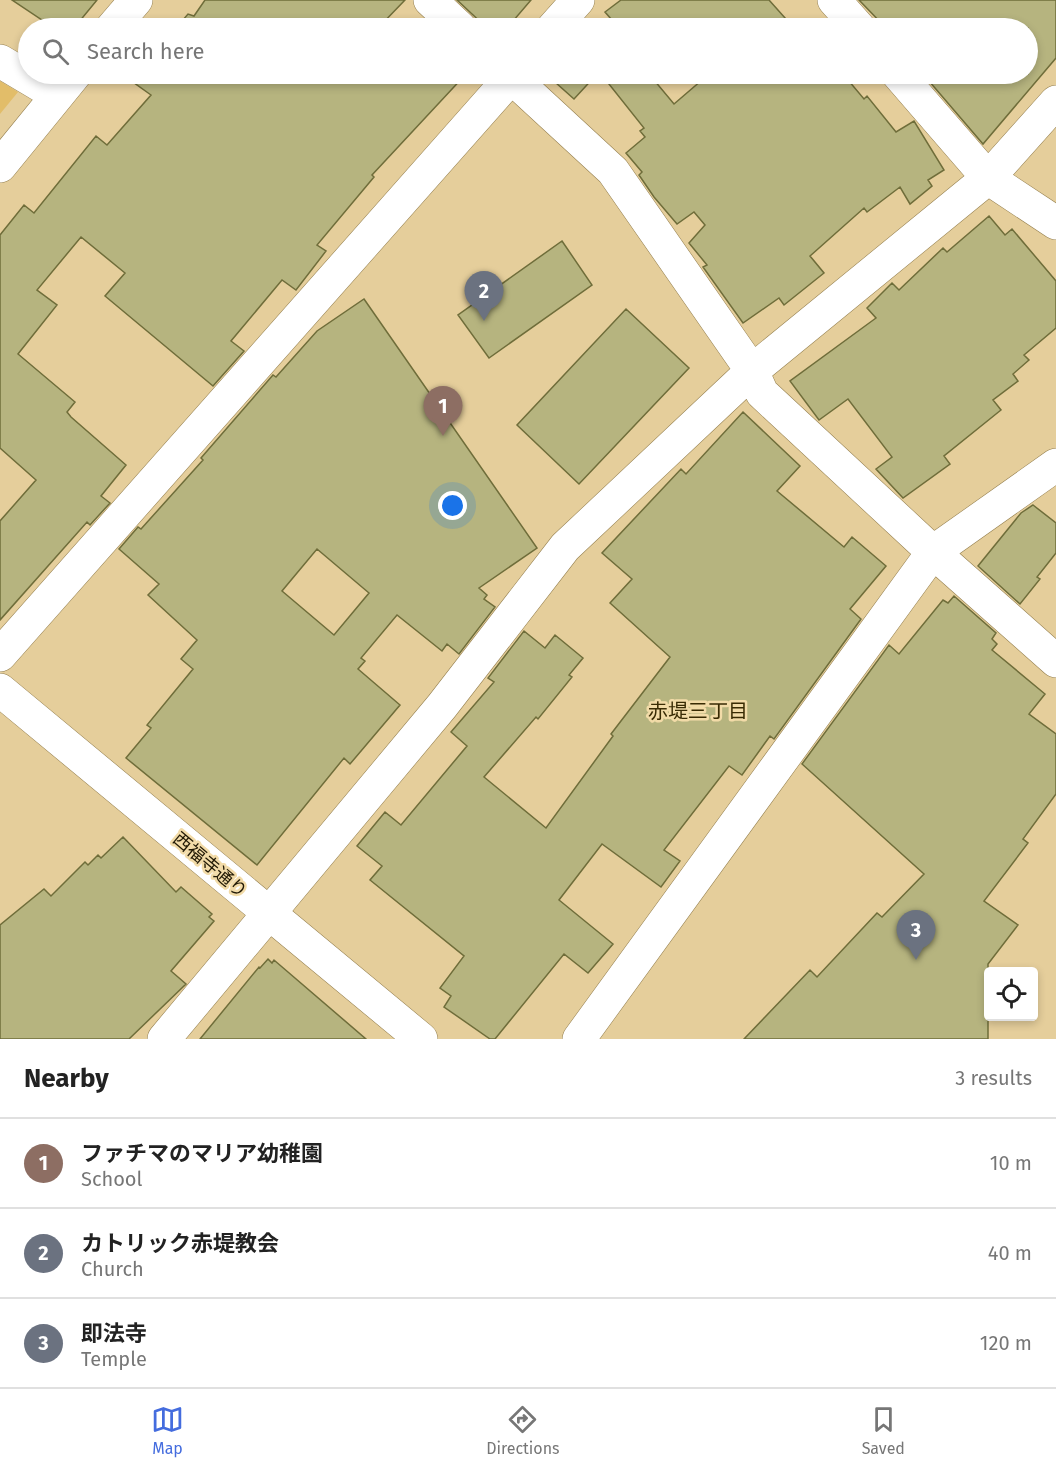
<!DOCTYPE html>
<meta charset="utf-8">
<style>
body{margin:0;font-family:"Fira Sans","Noto Sans JP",sans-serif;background:#f2f2f2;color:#222}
.controls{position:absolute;right:18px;bottom:18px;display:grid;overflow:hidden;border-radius:6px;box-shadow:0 3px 9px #0003}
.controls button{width:54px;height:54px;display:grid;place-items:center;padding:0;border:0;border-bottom:2px solid #e0e0e0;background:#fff;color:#222;font:30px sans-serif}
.you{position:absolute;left:453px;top:506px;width:21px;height:21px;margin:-15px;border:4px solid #fff;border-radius:50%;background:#1a73e8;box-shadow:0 0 0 9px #1a73e833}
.badge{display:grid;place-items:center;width:39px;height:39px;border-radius:50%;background:#446cde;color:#fff;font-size:20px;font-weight:700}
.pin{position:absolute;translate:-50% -50px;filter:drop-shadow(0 2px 3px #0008)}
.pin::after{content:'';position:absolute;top:32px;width:21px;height:18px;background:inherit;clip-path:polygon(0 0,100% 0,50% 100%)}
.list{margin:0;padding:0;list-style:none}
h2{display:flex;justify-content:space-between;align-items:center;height:78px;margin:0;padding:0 24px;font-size:26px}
h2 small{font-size:20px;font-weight:400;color:#767676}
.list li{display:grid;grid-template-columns:39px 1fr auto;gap:18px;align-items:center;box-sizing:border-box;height:90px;padding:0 24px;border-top:2px solid #e0e0e0}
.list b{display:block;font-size:22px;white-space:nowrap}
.list p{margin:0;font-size:20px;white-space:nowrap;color:#767676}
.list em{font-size:20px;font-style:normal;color:#767676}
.icon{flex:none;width:33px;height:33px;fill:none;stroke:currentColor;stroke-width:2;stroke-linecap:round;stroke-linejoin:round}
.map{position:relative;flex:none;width:1056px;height:1039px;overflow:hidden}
.search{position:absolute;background:#fff;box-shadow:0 3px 9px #0003;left:18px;right:18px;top:18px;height:66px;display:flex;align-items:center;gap:15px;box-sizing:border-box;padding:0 21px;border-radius:33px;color:#767676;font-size:22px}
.sheet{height:348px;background:#fff}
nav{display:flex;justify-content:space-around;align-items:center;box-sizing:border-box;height:84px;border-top:2px solid #e0e0e0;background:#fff;font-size:16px;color:#767676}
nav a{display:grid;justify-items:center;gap:3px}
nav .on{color:#446cde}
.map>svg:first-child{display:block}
.green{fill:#e2bd69}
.building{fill:#b6b47f;stroke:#6f6d3a;stroke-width:1.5;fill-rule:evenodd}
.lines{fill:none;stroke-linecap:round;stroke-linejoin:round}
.street-casing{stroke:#947f4e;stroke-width:34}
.secondary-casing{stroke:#947f4e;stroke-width:34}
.street{stroke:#fff;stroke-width:33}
.secondary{stroke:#fff;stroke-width:33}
.labels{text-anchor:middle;stroke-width:5;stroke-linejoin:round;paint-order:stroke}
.street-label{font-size:18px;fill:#211905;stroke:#f2dba8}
.neighbourhood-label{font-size:20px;fill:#392b04;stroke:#f2dba8}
</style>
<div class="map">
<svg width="1056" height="1039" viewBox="0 0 1056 1039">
<rect width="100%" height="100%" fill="#e5ce9b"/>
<path class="green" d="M0,81L18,92L0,114Z"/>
<path class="building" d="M12,0H97L74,28H54Z
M205,0H405L378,28H176L188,14L194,16Z
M457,0H531L507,28H487Z
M621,0H769L794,28H619L605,12Z
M859,0H1056V58L983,144L923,74H1028V28H886Z
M140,74H466L372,175L374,177L317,245L326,251L296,290L282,280L231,341L244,351L213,386L105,296L125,273L81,237L37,290L57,305L18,354L75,402L67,412L71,417L126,465L101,496L110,503L90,525L87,522L0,620V521L36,480L0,448V235L24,205L34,213L96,136L107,145L151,95L133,82Z
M546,74H597L574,99Z
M601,74H649L674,104L709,74H843L864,99L867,96L896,132L914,121L944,170L928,180L932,186L910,204L900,187L867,212L864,208L810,256L824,273L784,305L779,298L743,323L703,267L707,265L689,243L705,225L694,212L677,224L654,197L639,175L642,172L626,153L645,137L640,131L644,128Z
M989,216L1005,235L1012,229L1056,281V328L1024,355L1029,360L1013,374L1018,381L993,400L1001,410L944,456L950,464L903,498L876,469L892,457L848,399L819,420L790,381L876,318L867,308L892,283L899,290L943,248L947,252Z
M562,241L592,285L489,358L458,315Z
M364,299L537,548L479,588L487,595L484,599L495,607L459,654L447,644L442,651L397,615L361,658L365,661L358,669L400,705L350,764L344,758L257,865L126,758L151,728L147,725L193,669L181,659L197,640L148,595L159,584L119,549L138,527L141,529L203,460L201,458L273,375L276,377L317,331ZM317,549L369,593L334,635L282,591Z
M626,309L689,368L579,484L517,425Z
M743,412L800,466L777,491L844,547L852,537L886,566L850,609L861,619L774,739L770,736L742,775L729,766L664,850L680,861L661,887L602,844L559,900L613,944L588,973L564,954L495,1039H490L444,1007L451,996L440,988L464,956L370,880L382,866L357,846L385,812L401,825L467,746L451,732L494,682L488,678L524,631L545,648L555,635L583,658L569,675L572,677L538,719L536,717L484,777L546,828L613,736L611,734L670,657L610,603L632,579L602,553L681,469L686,474Z
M1033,505L1056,523V553L1037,577L1040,579L1020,604L978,566L1021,513Z
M954,596L996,633L992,639L997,644L992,650L1045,694L1029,714L1056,734V794L1023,839L1028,843L984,901L1018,925L988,964V1039H744L810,970L817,977L877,913L882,917L924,874L802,764L889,645L899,654L943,600L948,603Z
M123,837L176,892L181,887L212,914L209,917L214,921L171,971L186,984L129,1039H0V925L44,889L51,896L85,862L88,865L98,855L101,858Z
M268,959L272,963L274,960L366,1039H200L259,967L260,968Z"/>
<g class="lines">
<defs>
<path id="street" d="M430,0L460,28
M834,0L859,28
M553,28L578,0
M0,61L57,95
M508,74L613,171L752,371L762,393L933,552L1056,661
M898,74L988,178L1056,223
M0,655L514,74
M164,1039L442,706L565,547L752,371L988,178L1056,102
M579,1039L933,552L1056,465"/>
<path id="secondary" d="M112,28L136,0
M0,166L75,74
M0,690L421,1039"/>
</defs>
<use href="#street" class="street-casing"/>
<use href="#secondary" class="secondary-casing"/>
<use href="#street" class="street"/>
<use href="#secondary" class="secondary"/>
</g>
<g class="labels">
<g class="street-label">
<text transform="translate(210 865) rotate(40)" y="6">西福寺通り</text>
</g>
<g class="neighbourhood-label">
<text x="698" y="718">赤堤三丁目</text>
</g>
</g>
</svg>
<div class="controls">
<button><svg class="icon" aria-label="locate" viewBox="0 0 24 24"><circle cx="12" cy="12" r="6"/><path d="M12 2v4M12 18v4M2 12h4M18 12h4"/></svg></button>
</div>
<div class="you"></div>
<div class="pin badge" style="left:443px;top:436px;background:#8d6e63">1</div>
<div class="pin badge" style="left:484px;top:321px;background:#6b7280">2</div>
<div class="pin badge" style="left:916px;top:960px;background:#6b7280">3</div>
<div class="search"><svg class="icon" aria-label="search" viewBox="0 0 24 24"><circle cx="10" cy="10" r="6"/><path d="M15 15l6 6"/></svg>Search here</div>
</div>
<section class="sheet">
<h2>Nearby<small>3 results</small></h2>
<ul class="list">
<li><span class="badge" style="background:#8d6e63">1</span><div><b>ファチマのマリア幼稚園</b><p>School</p></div><em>10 m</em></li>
<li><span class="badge" style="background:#6b7280">2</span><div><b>カトリック赤堤教会</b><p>Church</p></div><em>40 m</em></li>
<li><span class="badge" style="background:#6b7280">3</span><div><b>即法寺</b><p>Temple</p></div><em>120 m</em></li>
</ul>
</section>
<nav>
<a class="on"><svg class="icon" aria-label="map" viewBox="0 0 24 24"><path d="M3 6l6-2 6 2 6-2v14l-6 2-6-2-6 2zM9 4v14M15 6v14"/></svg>Map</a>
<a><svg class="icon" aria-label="directions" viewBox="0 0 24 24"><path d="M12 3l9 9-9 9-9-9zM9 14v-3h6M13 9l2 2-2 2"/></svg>Directions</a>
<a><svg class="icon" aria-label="saved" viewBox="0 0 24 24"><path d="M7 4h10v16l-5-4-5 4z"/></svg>Saved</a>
</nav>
